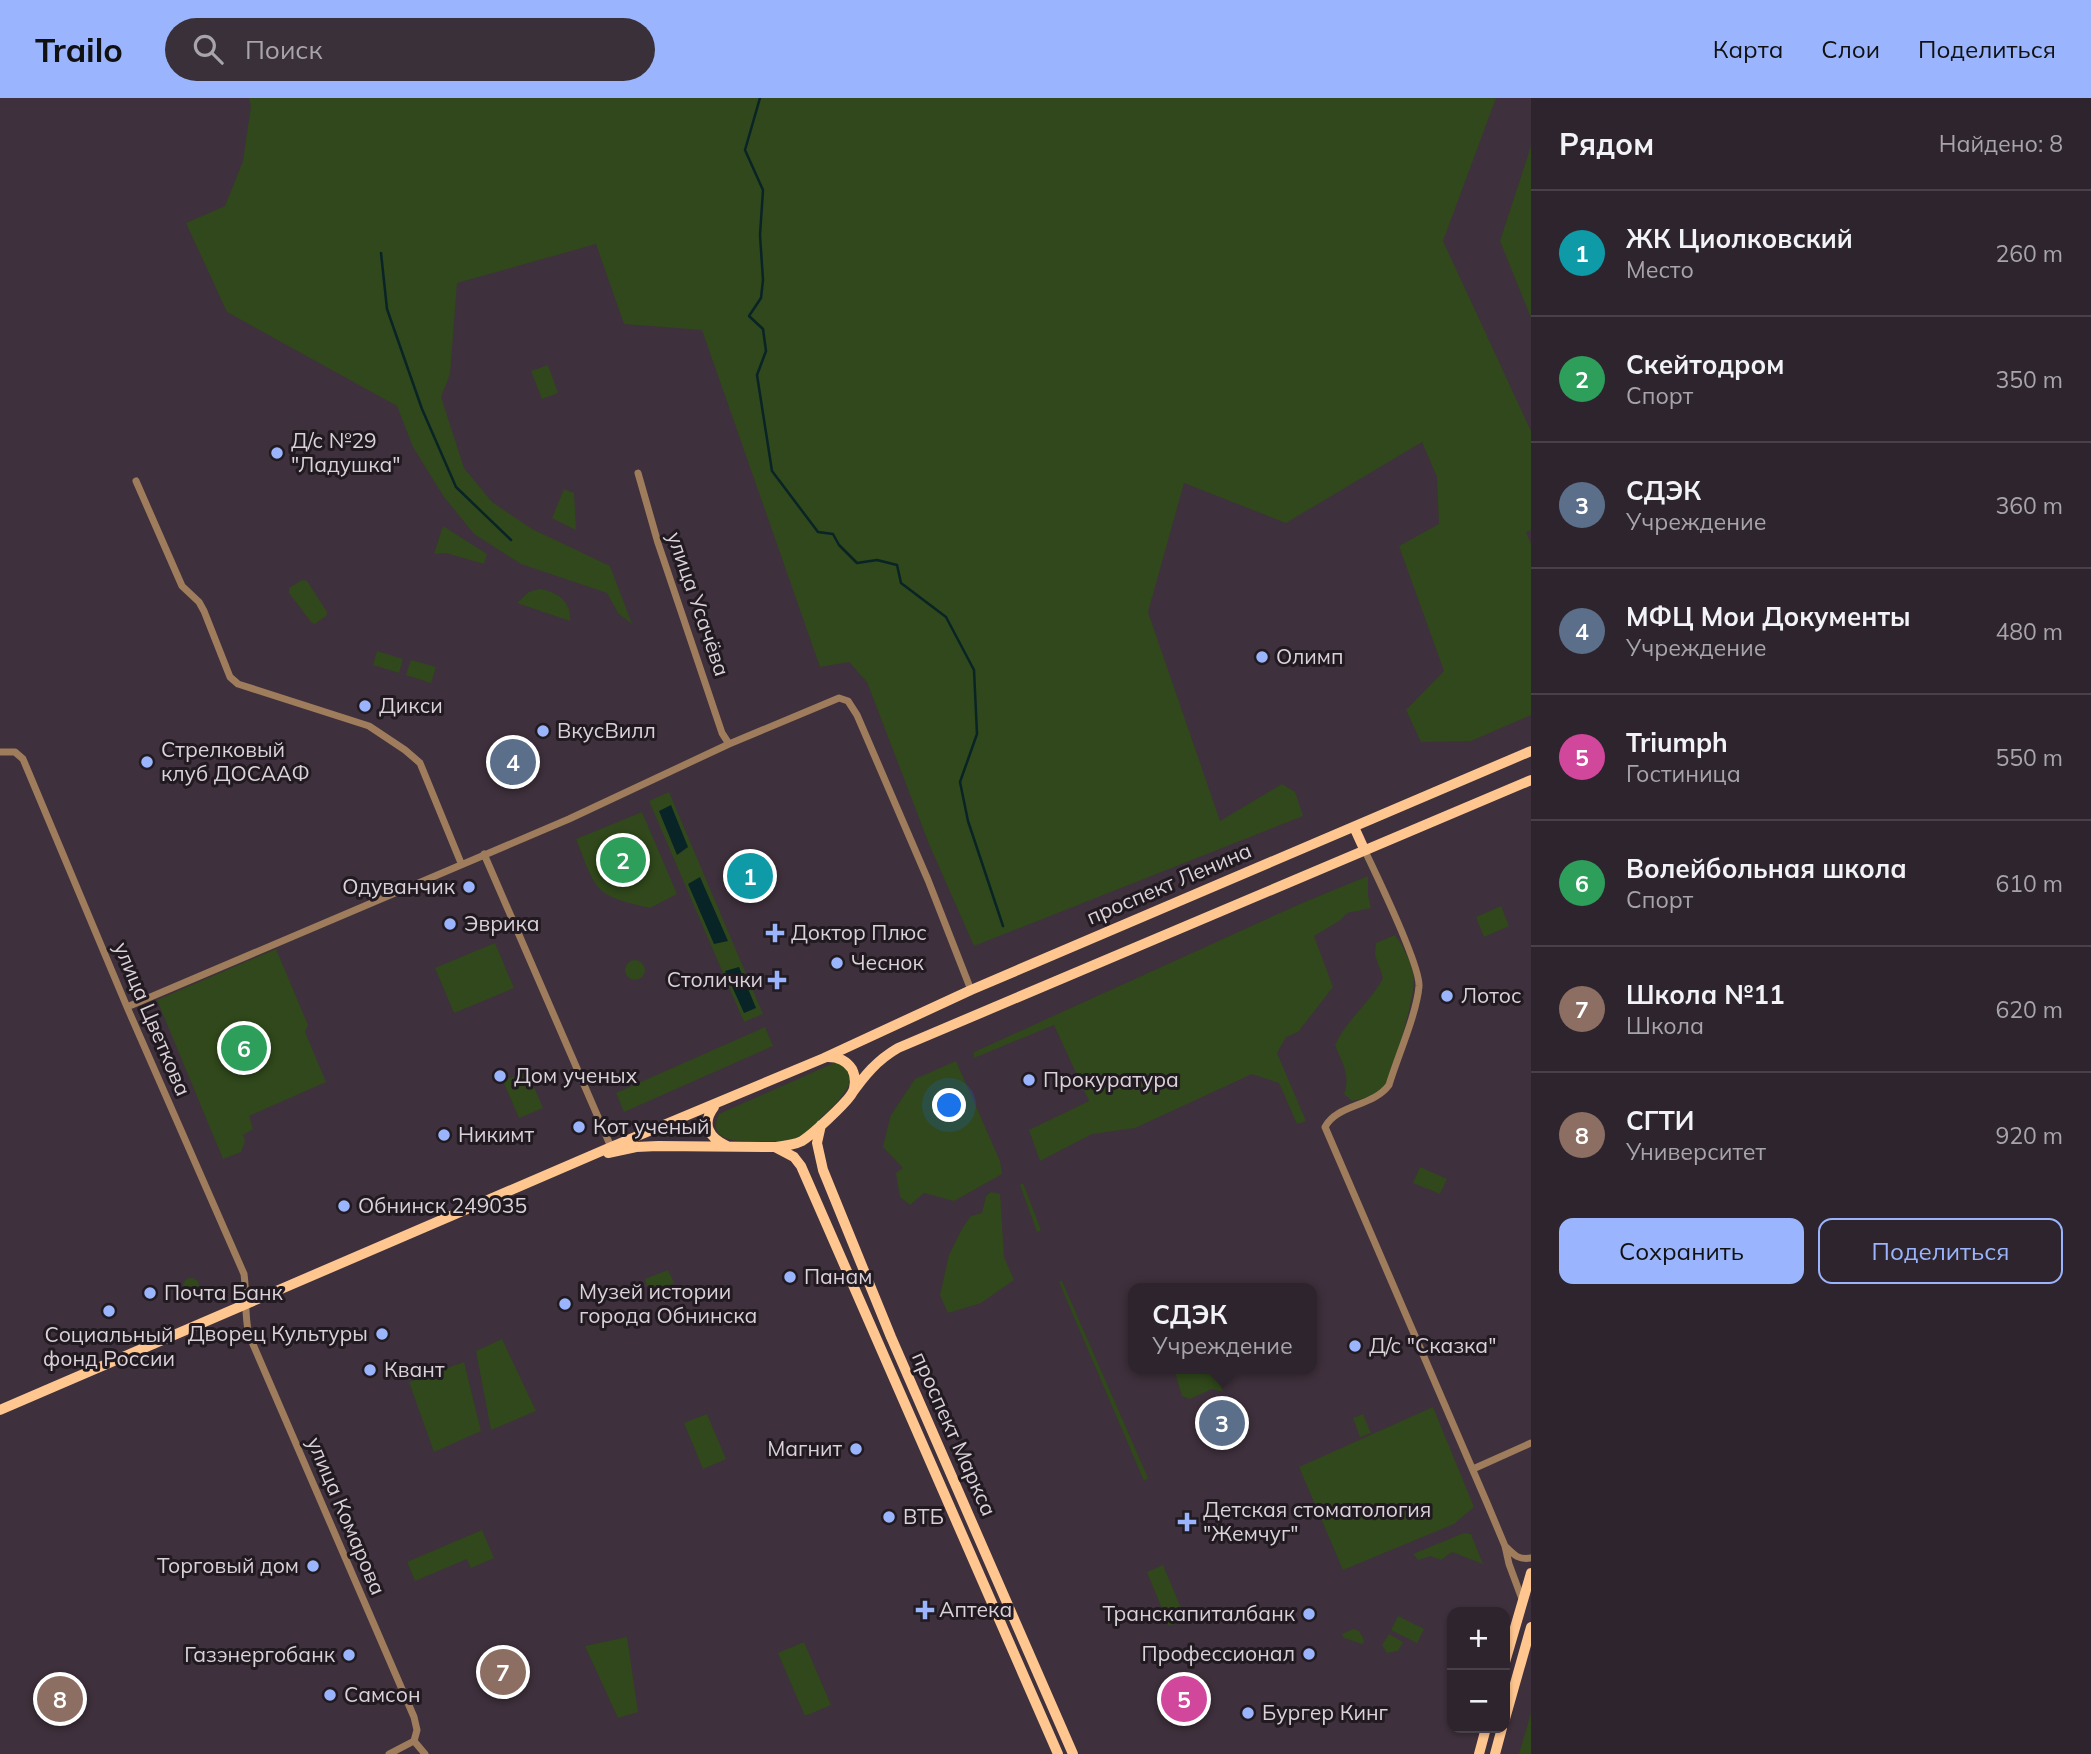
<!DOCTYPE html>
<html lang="ru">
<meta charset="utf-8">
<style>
body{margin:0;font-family:Mulish,sans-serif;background:#3a3039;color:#f1f3f6}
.controls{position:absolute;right:21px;bottom:21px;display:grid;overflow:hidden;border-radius:14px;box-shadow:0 2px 5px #0004}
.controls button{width:63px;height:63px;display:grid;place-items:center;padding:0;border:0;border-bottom:2px solid #494149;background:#2e242d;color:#f1f3f6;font:35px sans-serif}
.you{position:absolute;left:950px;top:1008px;width:24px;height:24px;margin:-18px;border:5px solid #fff;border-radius:50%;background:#1a73e8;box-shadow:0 0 0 10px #1a73e833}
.badge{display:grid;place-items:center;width:46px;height:46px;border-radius:50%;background:#9ab5fd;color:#fff;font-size:23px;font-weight:700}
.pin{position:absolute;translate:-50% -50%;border:4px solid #fff;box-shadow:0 2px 7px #0006}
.popup{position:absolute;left:1128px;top:1185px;width:189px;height:91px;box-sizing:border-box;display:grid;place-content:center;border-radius:14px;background:#2e242d;filter:drop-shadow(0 2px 5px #0005);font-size:23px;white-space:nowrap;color:#a7a4aa}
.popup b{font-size:26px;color:#f1f3f6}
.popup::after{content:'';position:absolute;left:50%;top:100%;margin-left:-14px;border:14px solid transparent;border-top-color:#2e242d}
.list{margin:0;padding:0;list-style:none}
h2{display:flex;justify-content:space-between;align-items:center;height:91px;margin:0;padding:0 28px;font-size:30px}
h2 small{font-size:23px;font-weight:400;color:#a7a4aa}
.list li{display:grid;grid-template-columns:46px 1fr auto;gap:21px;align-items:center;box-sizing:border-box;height:126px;padding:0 28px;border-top:2px solid #494149}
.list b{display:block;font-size:26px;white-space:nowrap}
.list p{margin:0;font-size:23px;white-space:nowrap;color:#a7a4aa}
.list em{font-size:23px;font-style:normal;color:#a7a4aa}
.actions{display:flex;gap:14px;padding:21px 28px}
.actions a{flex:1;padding:16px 0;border:2px solid #9ab5fd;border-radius:14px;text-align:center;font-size:24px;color:#9ab5fd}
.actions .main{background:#9ab5fd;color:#111}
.icon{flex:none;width:38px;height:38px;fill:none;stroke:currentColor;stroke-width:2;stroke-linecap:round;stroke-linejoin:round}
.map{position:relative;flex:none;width:1531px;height:1656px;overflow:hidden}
header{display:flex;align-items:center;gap:42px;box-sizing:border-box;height:98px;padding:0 35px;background:#9ab5fd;color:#111}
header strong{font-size:33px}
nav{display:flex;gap:38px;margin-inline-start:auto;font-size:24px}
.search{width:490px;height:63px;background:#3a3039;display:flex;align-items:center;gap:18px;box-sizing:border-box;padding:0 24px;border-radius:38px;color:#a7a4aa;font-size:26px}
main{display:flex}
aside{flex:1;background:#2e242d}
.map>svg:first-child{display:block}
.green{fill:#30481b}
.water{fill:#092426}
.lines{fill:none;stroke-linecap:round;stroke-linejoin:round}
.stream{stroke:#092426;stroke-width:2.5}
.minor{stroke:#9f7c5b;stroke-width:7}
.major{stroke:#ffc68f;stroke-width:10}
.poi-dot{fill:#9ab5fd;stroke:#211a20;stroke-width:2.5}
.labels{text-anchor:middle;stroke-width:6;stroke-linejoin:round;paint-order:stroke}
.poi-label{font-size:21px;fill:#dad1d9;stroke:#211a20;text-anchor:start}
.street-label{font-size:21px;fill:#dad1d9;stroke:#211a20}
</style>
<header>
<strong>Trailo</strong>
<div class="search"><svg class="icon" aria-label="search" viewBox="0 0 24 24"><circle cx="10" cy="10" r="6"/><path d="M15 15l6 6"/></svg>Поиск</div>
<nav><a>Карта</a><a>Слои</a><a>Поделиться</a></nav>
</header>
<main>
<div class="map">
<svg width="1531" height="1656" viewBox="0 0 1531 1656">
<rect width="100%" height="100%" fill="#3e303c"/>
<path class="green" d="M249,0H1496L1443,143L1531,333V432L1526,434L1531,446V617L1471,643L1421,644L1406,612L1444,573L1399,448L1439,426L1437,379L1422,344L1286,425L1184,385L1148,514L1220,723L1282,686L1295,694L1303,718L974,848L929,746L867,584L849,564L820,569L702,232L624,226L596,146L457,185L450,276L441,299L464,370L492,404L532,431L610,468L632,526L618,515L607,495L521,466L474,436L444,399L413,349L397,308L227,214L186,125L225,108L243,63L251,8Z
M1531,48V220L1500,143Z
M548,267L558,295L542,301L531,273Z
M564,391L574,395L576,432L552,420Z
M443,428L487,456L484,466L446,455L434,456Z
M302,482L307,483L327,514L326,518L315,526L311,524L289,495V490Z
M539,491C556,493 572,503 570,523L517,505L529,494Z
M377,553L403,561L399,575L373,567Z
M411,562L436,569L431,585L406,577Z
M669,694L763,916L744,924L649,703Z
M642,714L677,796L650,810C593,797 597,794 576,741Z
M1368,778V797L1371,810L1347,815L1339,823L1314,838L1333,889L1298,934L1286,939L1277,955L1306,1023L1297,1026L1279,985L1252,976L1135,1030L1092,1036L1040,1063L1029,1032L1089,1003L1054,927L974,960V954L1300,806Z
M1501,808L1509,828L1484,839L1476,819Z
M1395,837C1403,847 1414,869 1414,882C1415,898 1392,980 1382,992C1375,999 1361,1001 1352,1003L1344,996C1351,978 1342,964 1335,947C1347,921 1371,904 1383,880L1375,857L1376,845Z
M495,845L514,890L454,915L435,870Z
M276,851L308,927L305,934L326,984L249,1018L253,1031L243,1037L245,1043L241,1054L223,1061L157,902Z
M625 872a10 10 0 1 1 20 0a10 10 0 1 1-20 0Z
M765,929L773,948L624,1014L616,995Z
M956,963L1000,1063L1002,1076L954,1103L924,1095L910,1107L900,1099L896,1075L903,1070L883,1049L891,1017L915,981Z
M836,964C869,976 837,1004 823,1018C816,1025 809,1036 799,1040C787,1044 774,1043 762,1043C744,1043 705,1047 719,1016Z
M527,973L543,1010L519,1020L503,983Z
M1420,1069L1447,1081L1440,1096L1413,1085Z
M1023,1085L1041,1132L1037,1134L1020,1087Z
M991,1094L1000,1096L1004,1159L1014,1182L981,1205L948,1215L940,1197L949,1157L963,1129L971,1118L982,1115L986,1098Z
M668,1172L674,1185L649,1195L645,1181Z
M183 1188a8 8 0 1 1 16 0a8 8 0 1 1-16 0Z
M1062,1183L1148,1380L1144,1383L1059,1184Z
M502,1241L536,1313L491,1332L476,1253Z
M464,1264L481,1333L434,1354L409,1284Z
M1174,1271H1214L1223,1294L1212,1291L1190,1301L1182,1298Z
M1433,1309L1474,1409L1454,1426L1343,1472L1299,1369Z
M707,1316L726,1361L703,1371L684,1325Z
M1363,1316L1371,1335L1360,1339L1353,1320Z
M482,1432L494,1460L471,1470L467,1461L415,1483L407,1464Z
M1464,1435L1471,1436L1483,1466L1452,1454L1441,1462L1430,1458L1418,1462L1413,1456Z
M1163,1467L1186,1522L1169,1528L1147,1474Z
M1398,1518L1424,1531L1417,1545L1391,1532Z
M1353,1531L1359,1533L1364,1542L1363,1546L1344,1540L1342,1536Z
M1389,1536L1403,1544L1398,1553L1387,1555L1382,1547Z
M627,1539L638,1614L618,1620L585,1548Z
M804,1544L831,1607L805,1618L778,1555Z
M1531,1615V1656H1519Z"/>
<path class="water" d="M671,707L688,749L677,757L659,713Z
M700,779L728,843L714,846L688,786Z
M739,869L756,910L744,915L725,873Z"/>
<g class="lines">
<path class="stream" d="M760,0L745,52L763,92L760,137L763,182L761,200L749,218L763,231L766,253L757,277L772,373L818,434L833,436L839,447L857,465L877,462L897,467L901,485L946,519L974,572L977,636L960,684L968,723L1003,828
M381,155L387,211L422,311L456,389L511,442"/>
<path class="minor" d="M638,375L658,445L722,635L729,646
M136,383L182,488L199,504L204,513L230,579L238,586L369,628L405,652L420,665L461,765
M0,654H15L23,661L127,909L244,1176C247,1197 244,1217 249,1237L414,1619L417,1632L414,1643
M1364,751C1376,776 1420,867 1419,888C1417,915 1397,960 1389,987C1373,1009 1337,1006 1325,1029L1487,1405L1505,1448L1509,1466L1522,1501
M484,756L611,1049
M127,909L569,721L729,646L839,600L848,603L857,617L928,782L971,892
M1473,1371L1531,1345
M1505,1448C1514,1457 1518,1462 1531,1460
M414,1643L425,1656
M389,1656L414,1643"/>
<path class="major" d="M1354,729L1364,751
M850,998C864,978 877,962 898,950L1531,682
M714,1009C701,1026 709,1040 727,1048
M821,1027L817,1045L823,1072L891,1239L1073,1656
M775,1049L794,1059L801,1068L1058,1656
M608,1055L636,1049L658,1048L775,1049C784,1048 794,1047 802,1043C813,1036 843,1008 851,997C856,990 856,979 852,971C846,962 838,959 828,959
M0,1312L611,1049L824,960L971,892L1531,653
M1505,1564L1531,1475
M1505,1621L1531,1529
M1479,1656L1486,1630
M1495,1656L1502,1630"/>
</g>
<g class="poi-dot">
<circle cx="277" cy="355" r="7"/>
<circle cx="1262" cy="559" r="7"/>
<circle cx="365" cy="608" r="7"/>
<circle cx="543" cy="633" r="7"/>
<circle cx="147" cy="664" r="7"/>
<circle cx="469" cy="789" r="7"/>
<circle cx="450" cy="826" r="7"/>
<path d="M771.5 824.5h7v7h7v7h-7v7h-7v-7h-7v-7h7z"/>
<circle cx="837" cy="865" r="7"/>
<path d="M773.5 871.5h7v7h7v7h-7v7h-7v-7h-7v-7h7z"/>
<circle cx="1447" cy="898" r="7"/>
<circle cx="500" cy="978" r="7"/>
<circle cx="1029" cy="982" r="7"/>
<circle cx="579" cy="1029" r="7"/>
<circle cx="444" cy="1037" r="7"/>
<circle cx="344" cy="1108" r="7"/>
<circle cx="790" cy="1179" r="7"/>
<circle cx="150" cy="1195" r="7"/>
<circle cx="565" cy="1206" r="7"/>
<circle cx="109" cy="1213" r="7"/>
<circle cx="382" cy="1236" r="7"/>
<circle cx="1355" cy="1248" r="7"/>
<circle cx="370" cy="1272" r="7"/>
<circle cx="856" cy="1351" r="7"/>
<circle cx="889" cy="1419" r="7"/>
<path d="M1183.5 1413.5h7v7h7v7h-7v7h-7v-7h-7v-7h7z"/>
<circle cx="313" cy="1468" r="7"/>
<path d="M921.5 1501.5h7v7h7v7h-7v7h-7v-7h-7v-7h7z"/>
<circle cx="1309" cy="1516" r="7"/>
<circle cx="1309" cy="1556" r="7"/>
<circle cx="349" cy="1557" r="7"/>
<circle cx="330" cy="1597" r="7"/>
<circle cx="1248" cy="1615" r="7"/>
</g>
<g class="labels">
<g class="poi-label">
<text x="291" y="350">Д/с №29<tspan x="291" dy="24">"Ладушка"</tspan></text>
<text x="1276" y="566">Олимп</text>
<text x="379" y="615">Дикси</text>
<text x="557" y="640">ВкусВилл</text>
<text x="161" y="659">Стрелковый<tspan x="161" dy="24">клуб ДОСААФ</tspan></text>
<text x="455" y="796" text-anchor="end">Одуванчик</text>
<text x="464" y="833">Эврика</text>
<text x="791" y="842">Доктор Плюс</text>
<text x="851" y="872">Чеснок</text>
<text x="763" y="889" text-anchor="end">Столички</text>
<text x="1461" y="905">Лотос</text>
<text x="514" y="985">Дом ученых</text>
<text x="1043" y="989">Прокуратура</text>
<text x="593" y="1036">Кот ученый</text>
<text x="458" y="1044">Никимт</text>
<text x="358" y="1115">Обнинск 249035</text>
<text x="804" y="1186">Панам</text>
<text x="579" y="1201">Музей истории<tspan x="579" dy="24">города Обнинска</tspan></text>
<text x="164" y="1202">Почта Банк</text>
<text x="368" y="1243" text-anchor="end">Дворец Культуры</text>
<text x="109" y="1244" text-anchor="middle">Социальный<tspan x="109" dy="24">фонд России</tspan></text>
<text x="1369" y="1255">Д/с "Сказка"</text>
<text x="384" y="1279">Квант</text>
<text x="842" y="1358" text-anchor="end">Магнит</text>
<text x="1203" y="1419">Детская стоматология<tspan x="1203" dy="24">"Жемчуг"</tspan></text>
<text x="903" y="1426">ВТБ</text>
<text x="299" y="1475" text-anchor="end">Торговый дом</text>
<text x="939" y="1519">Аптека</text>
<text x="1295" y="1523" text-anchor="end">Транскапиталбанк</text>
<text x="1295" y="1563" text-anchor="end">Профессионал</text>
<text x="335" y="1564" text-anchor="end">Газэнергобанк</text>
<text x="344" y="1604">Самсон</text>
<text x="1262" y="1622">Бургер Кинг</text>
</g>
<g class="street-label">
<text transform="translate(698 506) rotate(71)" y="7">улица Усачёва</text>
<text transform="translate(1169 786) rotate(-23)" y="7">проспект Ленина</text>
<text transform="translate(152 921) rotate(67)" y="7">улица Цветкова</text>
<text transform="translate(954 1336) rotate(66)" y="7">проспект Маркса</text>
<text transform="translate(346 1418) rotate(67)" y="7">улица Комарова</text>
</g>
</g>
</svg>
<div class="controls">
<button>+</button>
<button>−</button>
</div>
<div class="you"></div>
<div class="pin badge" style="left:750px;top:778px;background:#0f9aa8">1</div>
<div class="pin badge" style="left:623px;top:762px;background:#2e9e5b">2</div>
<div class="pin badge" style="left:1222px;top:1325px;background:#5c6f8a">3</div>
<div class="popup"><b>СДЭК</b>Учреждение</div>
<div class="pin badge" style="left:513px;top:664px;background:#5c6f8a">4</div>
<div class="pin badge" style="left:1184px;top:1601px;background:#d1479c">5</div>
<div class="pin badge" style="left:244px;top:950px;background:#2e9e5b">6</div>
<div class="pin badge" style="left:503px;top:1574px;background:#8d6e63">7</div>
<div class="pin badge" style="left:60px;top:1601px;background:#8d6e63">8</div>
</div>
<aside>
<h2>Рядом<small>Найдено: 8</small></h2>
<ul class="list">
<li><span class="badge" style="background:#0f9aa8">1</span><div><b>ЖК Циолковский</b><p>Место</p></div><em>260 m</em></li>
<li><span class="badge" style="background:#2e9e5b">2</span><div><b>Скейтодром</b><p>Спорт</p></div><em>350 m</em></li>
<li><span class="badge" style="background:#5c6f8a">3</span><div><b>СДЭК</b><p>Учреждение</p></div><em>360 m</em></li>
<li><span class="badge" style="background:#5c6f8a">4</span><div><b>МФЦ Мои Документы</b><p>Учреждение</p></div><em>480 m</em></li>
<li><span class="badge" style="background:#d1479c">5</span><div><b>Triumph</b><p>Гостиница</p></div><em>550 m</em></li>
<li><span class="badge" style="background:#2e9e5b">6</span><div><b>Волейбольная школа</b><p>Спорт</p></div><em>610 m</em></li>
<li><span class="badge" style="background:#8d6e63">7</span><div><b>Школа №11</b><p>Школа</p></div><em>620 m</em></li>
<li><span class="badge" style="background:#8d6e63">8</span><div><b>СГТИ</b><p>Университет</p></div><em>920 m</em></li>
</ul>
<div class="actions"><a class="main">Сохранить</a><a>Поделиться</a></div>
</aside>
</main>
